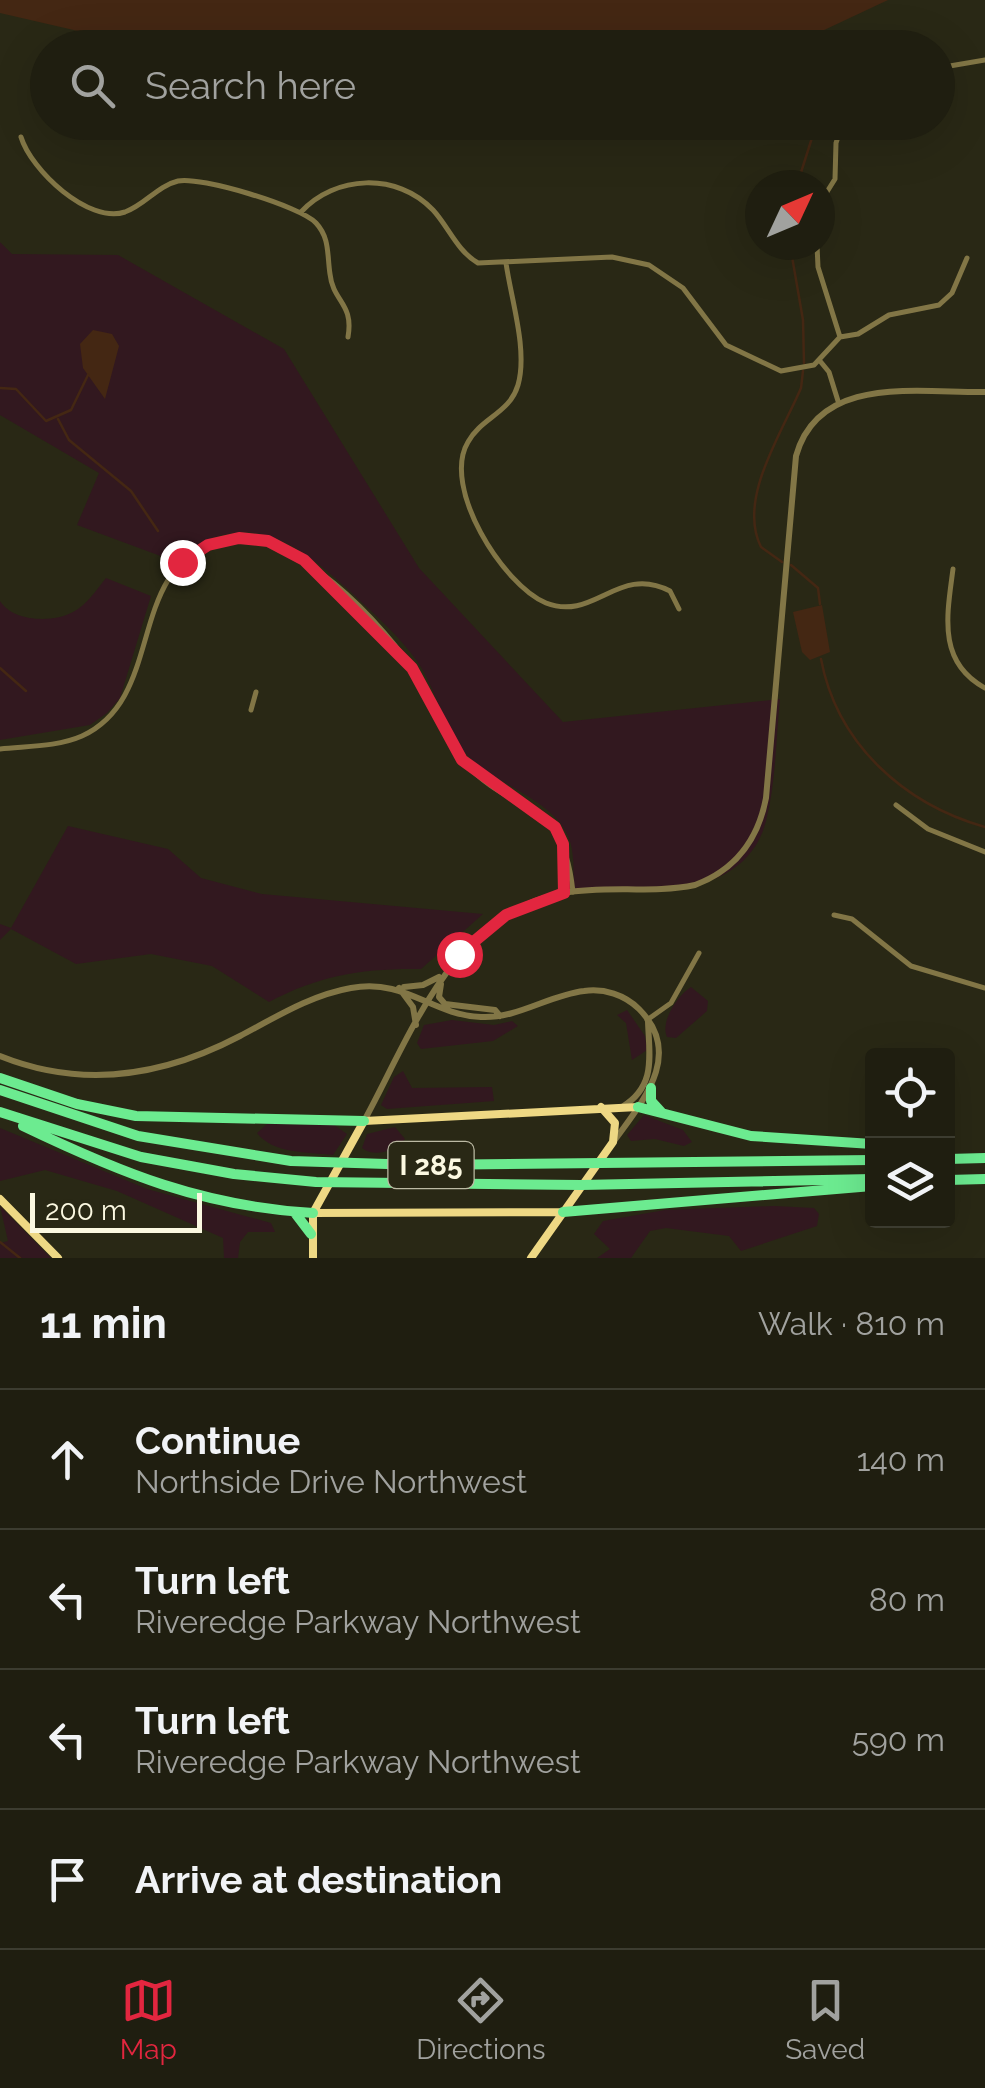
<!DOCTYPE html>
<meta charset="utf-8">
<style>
body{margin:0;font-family:Raleway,sans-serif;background:#272719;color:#f1f3f6}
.controls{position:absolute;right:30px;bottom:30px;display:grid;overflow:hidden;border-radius:10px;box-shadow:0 10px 40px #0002}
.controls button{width:90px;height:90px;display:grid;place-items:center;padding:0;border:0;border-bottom:2px solid #3c3c30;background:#1f1e10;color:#f1f3f6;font:50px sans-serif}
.compass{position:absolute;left:745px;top:170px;width:90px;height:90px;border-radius:50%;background:#1f1e10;box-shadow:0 10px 40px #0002;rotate:46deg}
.scale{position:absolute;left:30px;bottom:25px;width:172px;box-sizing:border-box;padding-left:10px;border:5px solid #fbf8e1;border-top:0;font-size:28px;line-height:35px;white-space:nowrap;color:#fbf8e1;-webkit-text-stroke:8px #292815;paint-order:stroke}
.stop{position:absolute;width:30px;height:30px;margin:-22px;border:8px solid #e2263f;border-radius:50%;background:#fff}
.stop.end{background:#e2263f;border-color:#fff;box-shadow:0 2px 10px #0008}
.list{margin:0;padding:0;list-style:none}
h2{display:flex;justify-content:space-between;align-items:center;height:130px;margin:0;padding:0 40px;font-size:42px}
h2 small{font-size:32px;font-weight:400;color:#a1a29f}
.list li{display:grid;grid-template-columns:65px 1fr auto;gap:30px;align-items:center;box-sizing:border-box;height:140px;padding:0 40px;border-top:2px solid #3c3c30}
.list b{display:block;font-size:38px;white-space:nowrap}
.list p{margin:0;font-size:32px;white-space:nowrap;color:#a1a29f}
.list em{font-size:32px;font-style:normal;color:#a1a29f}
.icon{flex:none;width:55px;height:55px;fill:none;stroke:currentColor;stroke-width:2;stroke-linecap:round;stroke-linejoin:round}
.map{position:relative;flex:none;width:985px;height:1258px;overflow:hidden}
.search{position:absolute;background:#1f1e10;box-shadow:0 10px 40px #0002;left:30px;right:30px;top:30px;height:110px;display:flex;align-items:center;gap:25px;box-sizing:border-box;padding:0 35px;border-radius:55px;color:#a1a29f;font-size:38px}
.sheet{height:690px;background:#1f1e10}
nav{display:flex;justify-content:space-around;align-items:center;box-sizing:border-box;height:140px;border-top:2px solid #3c3c30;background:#1f1e10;font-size:28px;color:#a1a29f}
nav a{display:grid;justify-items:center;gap:5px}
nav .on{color:#e2263f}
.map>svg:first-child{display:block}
.green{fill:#32181f}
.water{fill:#442713}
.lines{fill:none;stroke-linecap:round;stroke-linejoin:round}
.stream{stroke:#442713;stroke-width:2.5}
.minor{stroke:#827646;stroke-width:5}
.tertiary{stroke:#827646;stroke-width:6}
.secondary{stroke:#eed884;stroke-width:8}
.motorway{stroke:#6ceb90;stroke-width:10}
.route{stroke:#e2263f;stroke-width:12}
.labels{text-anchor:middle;stroke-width:10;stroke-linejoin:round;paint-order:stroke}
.shield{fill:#292815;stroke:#bcbaa4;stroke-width:2.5}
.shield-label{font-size:28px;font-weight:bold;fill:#fbf8e1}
</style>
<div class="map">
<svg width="985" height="1258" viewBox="0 0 985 1258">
<rect width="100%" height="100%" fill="#292815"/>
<path class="green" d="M0,242L12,254L118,255L284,349L419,568L563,722L780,699C776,738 776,782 766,821C745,903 638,893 574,889C573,872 575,851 568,836C551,798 495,785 467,755C443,729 437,690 417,661C399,636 375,615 353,594C296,541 246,504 174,561L77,525L99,473L0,415Z
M106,578L151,596L120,698L107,713L90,725L0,740V601C13,622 53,623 73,612C87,605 97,589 106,578Z
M68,826L168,849L201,878L262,894L483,914L421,969C365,968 319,975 269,1002L212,966L151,954L76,964L11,929L0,940V924L11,928Z
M691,987L708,1001L707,1011L676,1038L667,1037C660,1022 677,996 691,987Z
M627,1010L645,1036L647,1050L632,1060L626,1023L617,1015Z
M452,1020L494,1025L512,1021L518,1026L493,1041L421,1049L417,1043L424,1025Z
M403,1071L412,1088L492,1087L494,1101L387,1109L381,1105L394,1077Z
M644,1115L683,1130L692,1142L684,1146L655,1139L631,1141L627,1135Z
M267,1124L334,1125L347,1134L333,1155C308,1152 273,1154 257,1133Z
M395,1127L405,1139C395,1151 375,1158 362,1148L367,1134Z
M0,1128L147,1189L271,1223L275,1232H248L240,1242L238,1258H224L223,1238L117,1191L45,1170L0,1181Z
M0,1206L51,1258H0V1243L8,1241Z
M774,1206L814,1208L819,1214L817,1226L741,1251L729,1236L666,1228L650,1231L631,1258H597L610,1249L594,1234L603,1221L665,1210Z"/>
<path class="water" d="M0,0H888L788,47L333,48L307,42L147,38L78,31L0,13Z
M93,330L112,334L119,346L105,399L83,368L80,344Z
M822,605L830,652L810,660L802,652L793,612Z"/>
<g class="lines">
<path class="stream" d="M797,185L817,122
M790,245L803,320L804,363
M0,388L16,389L46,421L71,410L88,375
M58,419L69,440L131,491L158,531
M782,562L761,547C737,499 782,433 801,388L803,371
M791,565L818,588L820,604
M821,659C837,744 904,804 985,827
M0,668L26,691
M0,1242L20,1258"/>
<path class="minor" d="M938,68L985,60
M21,137C31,170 88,224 125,212C145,205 157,186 178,181C200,176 300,206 316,223C330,238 327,255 330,274C333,302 354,303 348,337
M820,203L835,179L836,143L843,122
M301,212C335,175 397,172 433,210C448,226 457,251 478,263L612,257L649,265L683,288L726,345L781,371L814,365L840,337
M817,245L818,267L840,337
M506,263C511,299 528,350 518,385C510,413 481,418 468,442C441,487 503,585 546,603C594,622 618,564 670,591L679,609
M840,337L858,334L889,315L939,305L952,293L967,258
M820,361L829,372L838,401
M953,569C947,615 937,662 985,688
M251,710L256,692
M0,749C27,746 57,747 82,736C167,697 124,569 219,541C290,521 386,626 420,680C436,706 442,738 463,761C515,819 563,794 573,892
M896,805L928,829L985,852
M563,846V893
M834,915L852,919L911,966L985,988
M647,1020L671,1003L699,953"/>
<path class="tertiary" d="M441,984L439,997L445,1004L495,1010L500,1016
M404,987L423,985L439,977
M399,988L413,1007L416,1025
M0,1056C82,1089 164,1076 240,1036C276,1017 311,995 351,988C406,978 431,1015 481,1017C517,1019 549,995 584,991C604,988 625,995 639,1009C684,1054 643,1101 614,1141
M622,1107C657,1086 649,1055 648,1021
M364,1121C412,1033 453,913 564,893C607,885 652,894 695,885C735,870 758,840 766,798L796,456C819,374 918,393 985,392"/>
<path class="secondary" d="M0,1199L58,1258
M313,1213L563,1212
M313,1258V1213L364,1121L638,1107
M531,1258L613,1142L615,1123L601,1107"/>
<path class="motorway" d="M0,1078L77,1104L136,1116L364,1121
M651,1088V1101L662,1113
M0,1090L138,1136L291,1161L419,1165L872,1160
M638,1107L751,1136L872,1144
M0,1112L141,1157L234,1174L316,1182L581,1185L872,1179
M23,1126C123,1174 202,1206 313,1213
M948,1159L985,1158
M948,1180L985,1179
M563,1212L872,1186
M295,1213L311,1234"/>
</g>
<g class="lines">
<path class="route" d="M182,562L208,545L239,538L268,541L304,560L412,668L462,760L555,827L563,844L564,893L506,915L459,954"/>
</g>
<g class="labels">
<rect class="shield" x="388.5" y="1142" width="85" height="46" rx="8"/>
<g class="shield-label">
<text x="431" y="1175">I 285</text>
</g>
</g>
</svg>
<div class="controls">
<button><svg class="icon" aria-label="locate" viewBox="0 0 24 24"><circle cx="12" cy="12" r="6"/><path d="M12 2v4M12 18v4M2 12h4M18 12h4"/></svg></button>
<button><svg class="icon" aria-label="layers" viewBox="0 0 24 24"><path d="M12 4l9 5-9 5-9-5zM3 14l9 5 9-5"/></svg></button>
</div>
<svg class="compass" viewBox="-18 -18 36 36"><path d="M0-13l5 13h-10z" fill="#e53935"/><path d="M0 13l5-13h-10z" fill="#a1a29f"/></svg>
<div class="scale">200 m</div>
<div class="stop" style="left:459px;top:954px"></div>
<div class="stop end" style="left:182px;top:562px"></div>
<div class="search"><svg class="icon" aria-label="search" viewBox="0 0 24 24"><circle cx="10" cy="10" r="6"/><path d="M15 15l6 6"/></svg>Search here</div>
</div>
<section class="sheet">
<h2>11 min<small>Walk · 810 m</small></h2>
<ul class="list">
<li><svg class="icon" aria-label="ahead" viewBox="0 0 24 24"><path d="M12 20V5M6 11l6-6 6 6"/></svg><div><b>Continue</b><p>Northside Drive Northwest</p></div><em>140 m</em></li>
<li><svg class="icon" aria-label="left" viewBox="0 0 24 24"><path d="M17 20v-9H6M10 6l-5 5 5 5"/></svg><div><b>Turn left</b><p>Riveredge Parkway Northwest</p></div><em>80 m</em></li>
<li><svg class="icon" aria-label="left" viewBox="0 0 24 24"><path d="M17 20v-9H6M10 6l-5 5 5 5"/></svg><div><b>Turn left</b><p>Riveredge Parkway Northwest</p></div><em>590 m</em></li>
<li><svg class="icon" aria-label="arrive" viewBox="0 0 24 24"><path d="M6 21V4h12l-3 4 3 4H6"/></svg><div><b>Arrive at destination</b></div></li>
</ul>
</section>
<nav>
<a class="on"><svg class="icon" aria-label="map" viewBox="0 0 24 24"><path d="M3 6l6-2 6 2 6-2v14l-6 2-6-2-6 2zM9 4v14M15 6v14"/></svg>Map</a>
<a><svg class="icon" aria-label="directions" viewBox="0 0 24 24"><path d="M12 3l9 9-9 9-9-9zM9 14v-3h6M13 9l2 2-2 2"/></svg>Directions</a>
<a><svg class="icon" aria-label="saved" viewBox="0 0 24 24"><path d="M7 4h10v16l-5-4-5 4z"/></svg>Saved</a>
</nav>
